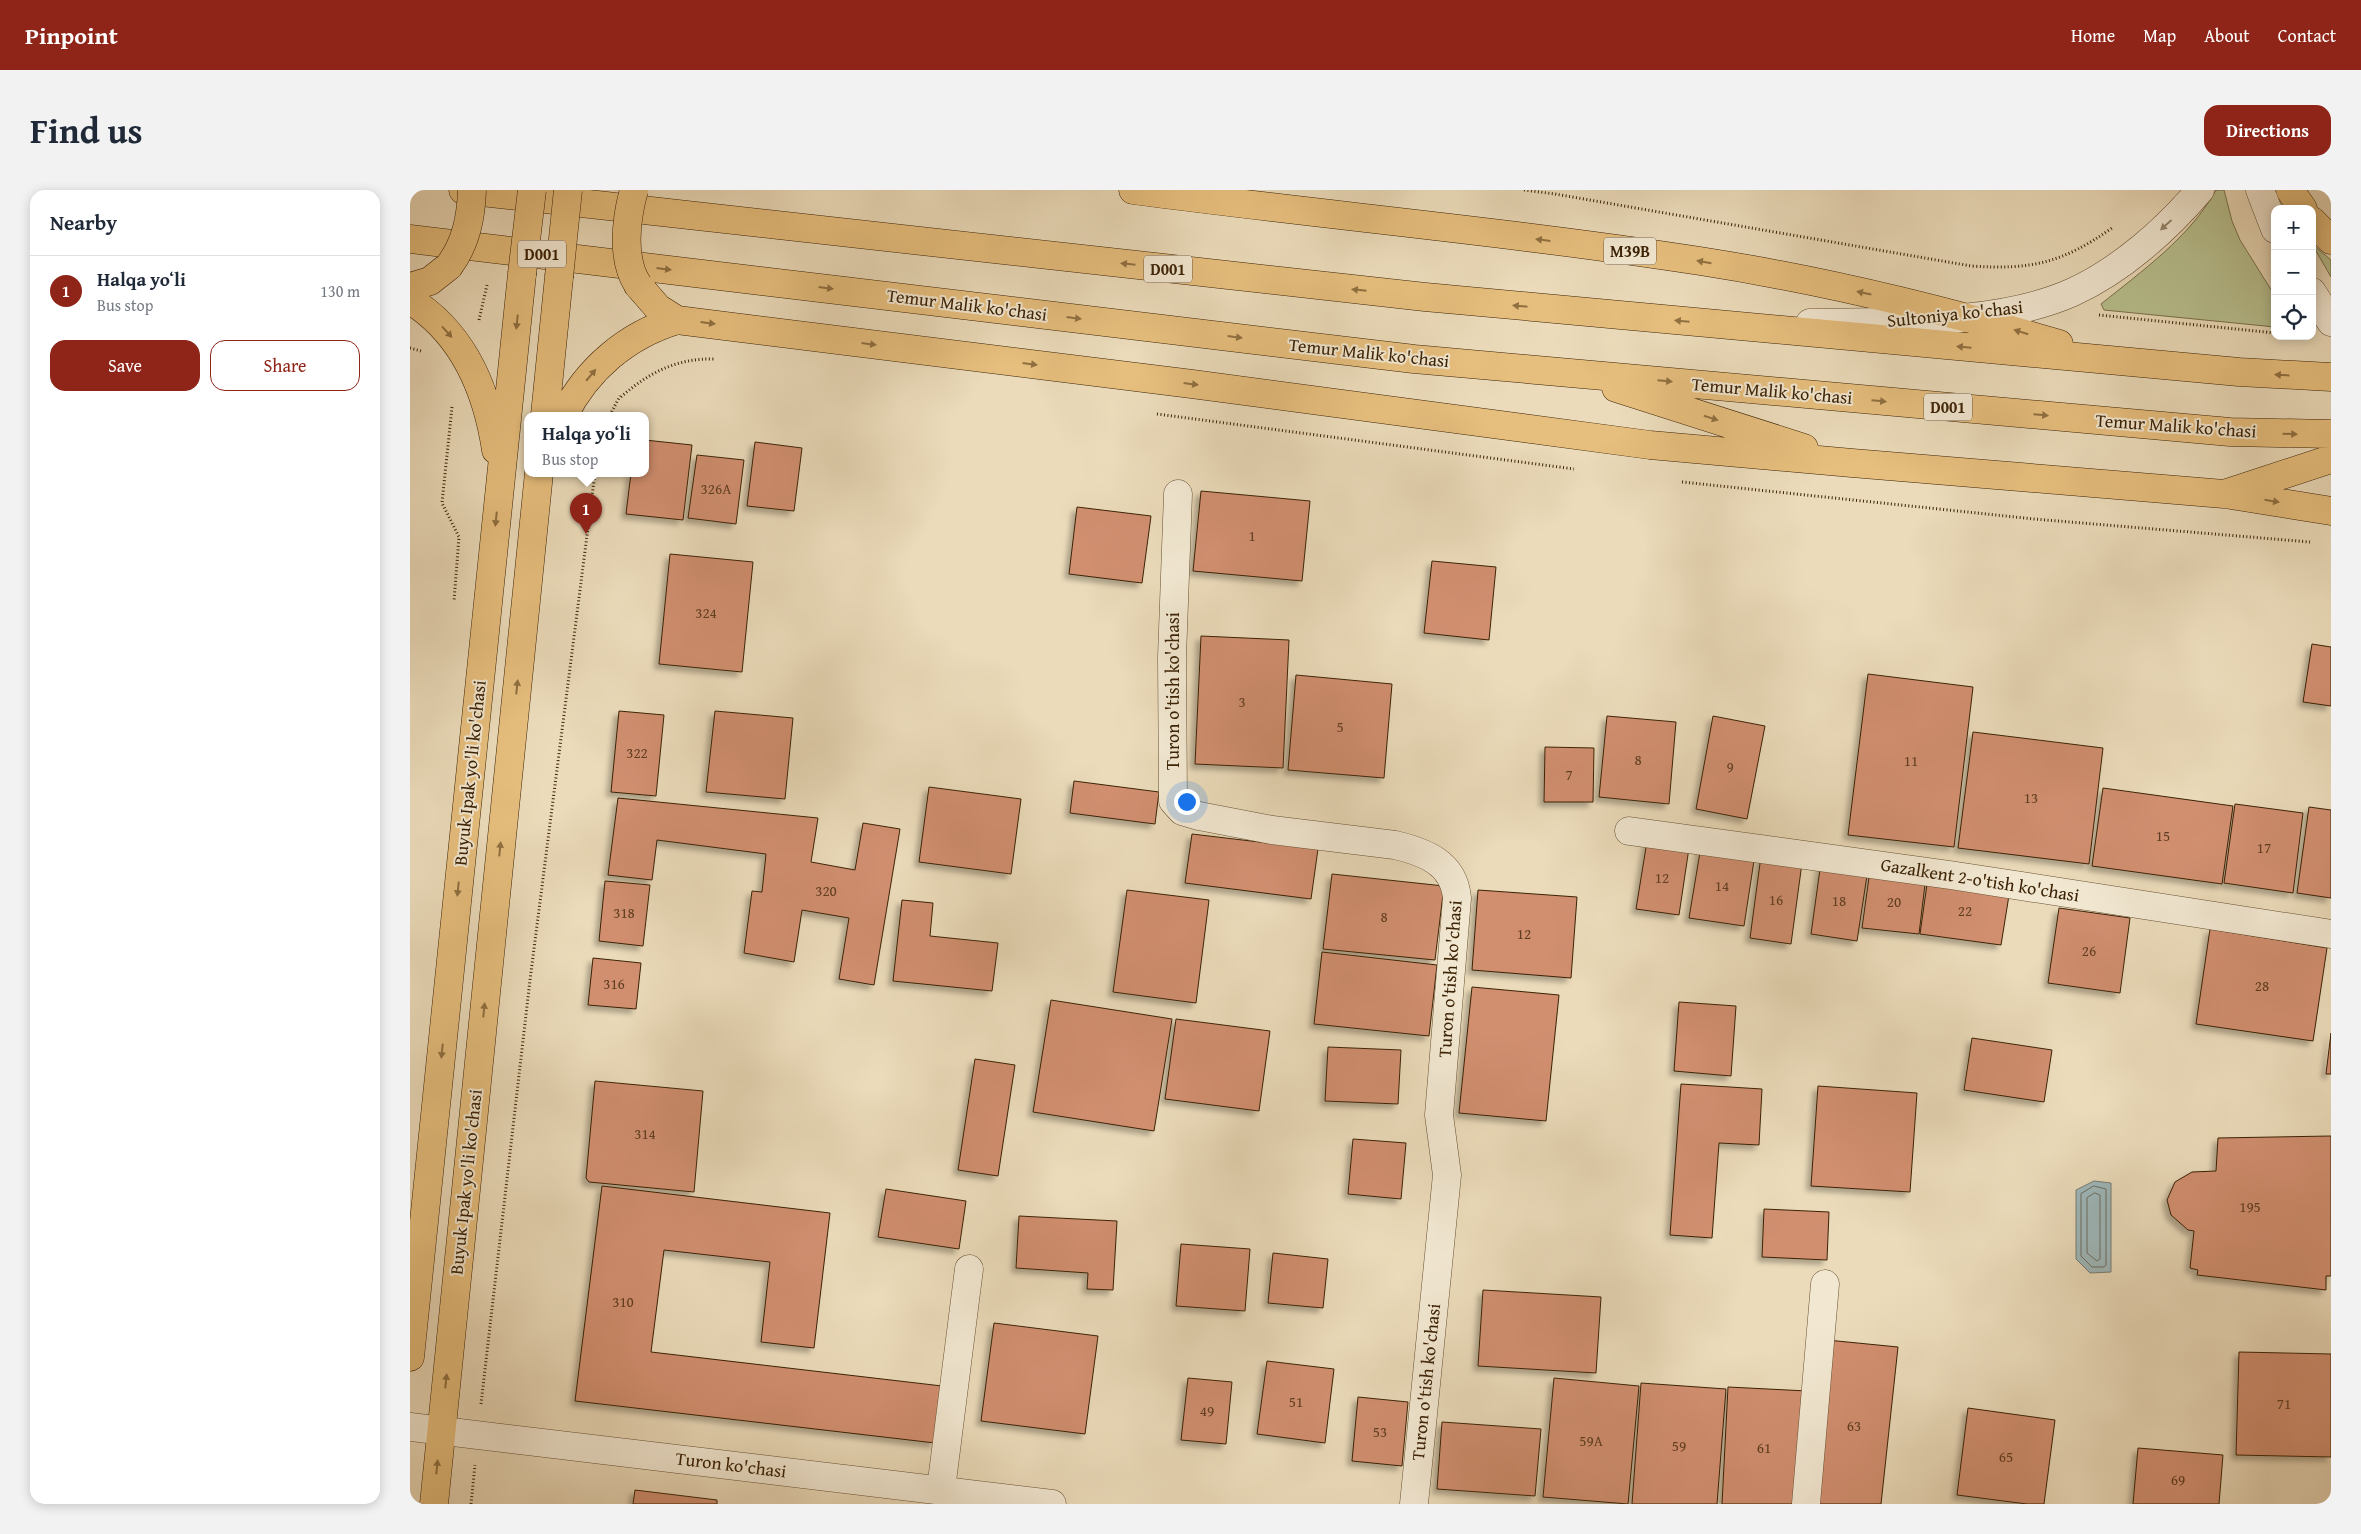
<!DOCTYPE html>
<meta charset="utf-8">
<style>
body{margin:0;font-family:"Gentium Book Plus",serif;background:#f2f2f3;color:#1f2937}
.controls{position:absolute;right:15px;top:15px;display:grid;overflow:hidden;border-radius:10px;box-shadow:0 2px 12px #0003}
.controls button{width:45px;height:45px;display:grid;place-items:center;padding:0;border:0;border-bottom:1px solid #e0e1e3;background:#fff;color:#1f2937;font:25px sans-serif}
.you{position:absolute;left:776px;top:611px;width:18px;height:18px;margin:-12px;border:4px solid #fff;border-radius:50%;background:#1a73e8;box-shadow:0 0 0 8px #1a73e833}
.badge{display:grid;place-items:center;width:32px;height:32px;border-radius:50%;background:#8f2418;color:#fff;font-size:16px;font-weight:700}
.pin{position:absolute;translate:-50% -41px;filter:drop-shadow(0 1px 2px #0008)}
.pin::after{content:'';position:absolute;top:26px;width:18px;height:15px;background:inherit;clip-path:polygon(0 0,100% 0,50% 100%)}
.popup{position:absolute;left:114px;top:222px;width:125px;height:65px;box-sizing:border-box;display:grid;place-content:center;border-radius:10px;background:#fff;filter:drop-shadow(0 1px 4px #0005);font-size:16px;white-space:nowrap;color:#747a83}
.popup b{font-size:19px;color:#1f2937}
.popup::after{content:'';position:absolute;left:50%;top:100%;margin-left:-10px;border:10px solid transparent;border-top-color:#fff}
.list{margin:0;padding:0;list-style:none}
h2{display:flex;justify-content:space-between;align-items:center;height:65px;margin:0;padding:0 20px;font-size:21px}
h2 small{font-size:16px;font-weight:400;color:#747a83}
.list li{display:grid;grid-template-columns:32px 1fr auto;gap:15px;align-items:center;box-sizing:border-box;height:70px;padding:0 20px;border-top:1px solid #e0e1e3}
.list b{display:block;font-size:19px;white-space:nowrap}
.list p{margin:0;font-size:16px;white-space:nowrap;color:#747a83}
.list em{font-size:16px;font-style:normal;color:#747a83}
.actions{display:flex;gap:10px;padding:15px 20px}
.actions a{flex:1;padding:11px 0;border:1px solid #8f2418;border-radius:15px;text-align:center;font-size:18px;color:#8f2418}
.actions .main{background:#8f2418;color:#fff}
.icon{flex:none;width:28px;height:28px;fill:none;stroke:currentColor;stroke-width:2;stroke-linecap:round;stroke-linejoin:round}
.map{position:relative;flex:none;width:1921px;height:1314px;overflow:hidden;border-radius:15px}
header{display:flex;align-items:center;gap:30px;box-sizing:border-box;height:70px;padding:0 25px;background:#8f2418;color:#fff}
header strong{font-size:24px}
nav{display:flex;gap:28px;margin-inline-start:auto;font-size:18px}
.intro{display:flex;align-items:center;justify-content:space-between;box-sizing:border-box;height:120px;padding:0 30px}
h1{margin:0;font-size:35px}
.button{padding:12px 22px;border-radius:15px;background:#8f2418;color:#fff;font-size:18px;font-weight:700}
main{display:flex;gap:30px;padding:0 30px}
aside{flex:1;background:#fff;border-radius:15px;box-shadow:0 2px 12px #0003}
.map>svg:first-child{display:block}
.green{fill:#b8c08f;stroke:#7a714a}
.water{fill:#9eb8bb;stroke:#767c72}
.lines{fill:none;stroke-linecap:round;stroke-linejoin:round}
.shore{stroke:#6c6d60;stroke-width:1}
.building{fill:#d18f6f;stroke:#3b2205;filter:url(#shadow)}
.minor-casing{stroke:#675032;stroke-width:29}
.major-casing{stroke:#3b2205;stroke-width:29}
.highway-casing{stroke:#3b2205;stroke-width:29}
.path{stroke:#3b2205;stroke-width:3;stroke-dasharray:1 2.5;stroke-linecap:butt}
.minor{stroke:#f2e8d2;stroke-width:28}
.major{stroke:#e6be7d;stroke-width:28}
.highway{stroke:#e6be7d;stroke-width:28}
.major-bridge-casing{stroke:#3b2205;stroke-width:29;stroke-linecap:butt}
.highway-bridge-casing{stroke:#3b2205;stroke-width:29;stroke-linecap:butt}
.major-bridge{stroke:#e6be7d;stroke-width:28}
.highway-bridge{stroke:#e6be7d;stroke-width:28}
.oneway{fill:#96856c}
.oneway2{fill:#907041}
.labels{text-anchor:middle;stroke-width:4;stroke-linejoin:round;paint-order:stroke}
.number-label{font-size:15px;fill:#603d20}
.shield{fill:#f2e8d2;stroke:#725d42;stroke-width:1}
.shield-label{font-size:16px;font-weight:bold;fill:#3b2205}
.street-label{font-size:18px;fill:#3b2205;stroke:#f2e8d2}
</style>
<header>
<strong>Pinpoint</strong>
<nav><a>Home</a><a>Map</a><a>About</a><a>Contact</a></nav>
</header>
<div class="intro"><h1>Find us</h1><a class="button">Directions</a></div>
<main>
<aside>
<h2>Nearby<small></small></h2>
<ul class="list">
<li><span class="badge">1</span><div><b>Halqa yoʻli</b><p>Bus stop</p></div><em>130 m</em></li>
</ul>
<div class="actions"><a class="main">Save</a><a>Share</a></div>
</aside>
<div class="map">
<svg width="1921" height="1314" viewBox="0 0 1921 1314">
<defs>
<filter id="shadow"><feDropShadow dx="-4.5" dy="4.5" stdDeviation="2.5" flood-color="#0004"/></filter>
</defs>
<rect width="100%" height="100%" fill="#ebdbba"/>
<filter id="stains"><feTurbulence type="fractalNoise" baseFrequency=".004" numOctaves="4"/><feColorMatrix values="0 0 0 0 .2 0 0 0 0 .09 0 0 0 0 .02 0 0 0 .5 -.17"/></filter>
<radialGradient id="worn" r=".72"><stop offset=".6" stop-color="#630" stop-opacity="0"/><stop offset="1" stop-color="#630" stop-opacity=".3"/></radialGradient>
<path class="green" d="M1806,0H1814L1822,31L1830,50L1865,106V137L1694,120L1691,114C1732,81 1780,47 1806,0Z
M1902,54L1921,70V87Z"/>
<path class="water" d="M1684,991L1701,993V1082L1680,1083L1666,1069V1000Z"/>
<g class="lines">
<path class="shore" d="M1684,996L1696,999V1075L1694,1077H1682L1671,1066V1004Z
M1685,1003L1690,1005V1069L1687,1071L1677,1063V1008Z"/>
</g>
<path class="building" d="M235,250L282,255L273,330L216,324L221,283H235Z
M345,252L392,258L384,321L337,316Z
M287,265L334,270L326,334L278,328Z
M791,301L900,311L892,391L783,381Z
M667,317L741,326L732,393L659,384Z
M260,364L343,372L332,482L249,474Z
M1022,371L1086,377L1079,450L1014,443Z
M791,446L879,450L873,578L785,574Z
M1902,454L1921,457V516L1893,512Z
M1458,484L1563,497L1544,657L1438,645Z
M886,485L982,494L974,588L878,580Z
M209,521L254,525L246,606L201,602Z
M305,521L383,528L375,609L296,602Z
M1197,526L1266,532L1259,614L1189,607Z
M1303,526L1355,536L1337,629L1286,619Z
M1563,542L1693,558L1679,674L1548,658Z
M1135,557L1184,558L1183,612H1134Z
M664,591L749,602L745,634L660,623Z
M519,597L611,609L601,684L509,672Z
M1693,598L1823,616L1812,694L1682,676Z
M208,608L408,628L401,672L445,680L453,633L490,639L464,795L429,789L439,728L392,720L384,772L334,763L342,701L352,702L356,664L247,650L242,690L198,685Z
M1825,614L1893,623L1883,703L1814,693Z
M1899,617L1921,620V708L1887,703Z
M782,644L908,659L901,709L775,693Z
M1237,651L1279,658L1269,725L1226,719Z
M1291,656L1345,664L1334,736L1279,728Z
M1351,666L1392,673L1381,754L1340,748Z
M1411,672L1458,679L1447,751L1401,744Z
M1460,680L1516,686L1509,744L1452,738Z
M922,684L1034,696L1025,770L913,759Z
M1518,687L1600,699L1591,755L1510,744Z
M195,691L240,695L233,756L189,751Z
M717,700L799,710L786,813L703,802Z
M1068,700L1167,707L1161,788L1062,780Z
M492,710L523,713L520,746L588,753L582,801L483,791Z
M1649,718L1720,728L1710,803L1638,793Z
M1800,739L1917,758L1903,851L1786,834Z
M912,762L1027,775L1019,846L904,834Z
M183,768L231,773L226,819L178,815Z
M1062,797L1149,805L1136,931L1049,923Z
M641,810L762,829L744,941L623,922Z
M1269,812L1326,816L1321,886L1264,881Z
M766,829L860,841L849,921L755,909Z
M1921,843V884H1916Z
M1562,848L1642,860L1634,912L1554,900Z
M918,857L991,860L988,914L915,911Z
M565,869L605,875L588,986L548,980Z
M185,891L293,901L284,1002L179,992L176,988Z
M1271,894L1352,899L1349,955L1309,953L1302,1048L1260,1045Z
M1408,896L1507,903L1500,1002L1401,996Z
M1921,946V1086H1916V1100L1787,1085L1788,1080L1780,1078L1784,1041L1778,1040L1761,1025L1757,1010L1765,992L1782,982L1806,981L1808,948Z
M943,949L996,953L991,1009L938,1004Z
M192,996L420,1023L404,1158L351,1152L360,1072L254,1060L241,1162L532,1196L525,1253L165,1211Z
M476,999L556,1011L549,1059L468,1047Z
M1354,1019L1419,1022L1417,1070L1352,1067Z
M609,1026L707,1031L703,1100L677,1099L678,1083L606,1078Z
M771,1054L840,1059L835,1121L766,1116Z
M863,1063L918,1069L913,1118L858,1113Z
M1073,1100L1191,1107L1186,1183L1068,1176Z
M584,1133L688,1146L675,1244L571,1231Z
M1417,1150L1488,1157L1471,1314H1400Z
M1829,1162L1921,1164V1267L1826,1265Z
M857,1171L924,1179L915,1253L847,1244Z
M778,1188L822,1192L816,1254L771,1250Z
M1144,1188L1229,1196L1218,1314L1133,1307Z
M1231,1193L1316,1199L1307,1314H1222Z
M1318,1197L1397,1201L1391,1314H1312Z
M948,1207L998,1212L992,1276L942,1271Z
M1558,1218L1645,1230L1634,1314H1617L1547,1305Z
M1032,1232L1131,1239L1125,1306L1027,1299Z
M1728,1258L1813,1265L1809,1314H1723Z
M225,1300L307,1310V1314H223Z"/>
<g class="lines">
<defs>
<path id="minor" d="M1850,0L1865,39
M1902,102L1921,132
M1400,133C1481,131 1588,136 1663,102C1711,80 1756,40 1790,0
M768,304L762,467L763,611L772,621L789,626L862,640L985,655C1015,662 1044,673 1047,708L1029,925L1037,985L1004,1314
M1219,641L1540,685L1921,744
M0,1237L642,1314
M531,1299L559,1079
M1396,1314L1415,1094"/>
<path id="major" d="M0,110C53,143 77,200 86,260
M135,225L149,87
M154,225C177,179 217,145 267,130
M0,1167L112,84
M24,1314L129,283"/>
<path id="highway" d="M53,0L1015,107L1829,182L1921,187
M723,0C912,25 1102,42 1290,71C1412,90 1532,119 1649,154
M1880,0L1893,19
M1902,31L1921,50
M0,49L1004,169L1820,242L1921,244
M228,95L248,118L267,130L782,194L1240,255L1442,273L1814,304L1921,269
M0,97L20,91L39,76
M1206,198L1394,258
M1821,305L1921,321"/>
</defs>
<use href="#minor" class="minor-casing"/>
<use href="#major" class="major-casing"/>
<use href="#highway" class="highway-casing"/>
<path class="path" d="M1114,0L1145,4L1561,76C1622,80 1652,73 1702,38
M1689,125L1865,143
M69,130L77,95
M0,158L11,161
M211,207C238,183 267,168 304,169
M42,217L32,313L49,347L44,411
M747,224L1164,279
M200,225L210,206
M1272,292L1624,329L1900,352
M71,1214L120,790L185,283
M61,1314L65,1275"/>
<use href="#minor" class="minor"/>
<use href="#major" class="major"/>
<use href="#highway" class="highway"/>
<defs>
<path id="major-bridge" d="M112,84L122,0
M149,87L158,0"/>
<path id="highway-bridge" d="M224,0C216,29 211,69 228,95
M39,76C56,53 61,28 62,0"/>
</defs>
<use href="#major-bridge" class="major-bridge-casing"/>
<use href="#highway-bridge" class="highway-bridge-casing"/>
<use href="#major-bridge" class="major-bridge"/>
<use href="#highway-bridge" class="highway-bridge"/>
</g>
<defs><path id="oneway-solid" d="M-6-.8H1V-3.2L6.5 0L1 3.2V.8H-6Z" transform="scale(1.25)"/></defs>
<use class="oneway" href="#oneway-solid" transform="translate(1756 35) rotate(138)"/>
<g class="oneway2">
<use href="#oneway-solid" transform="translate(1133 50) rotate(-173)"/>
<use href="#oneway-solid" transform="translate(1294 72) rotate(-170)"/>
<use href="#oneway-solid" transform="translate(718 74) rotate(-174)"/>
<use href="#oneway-solid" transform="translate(254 79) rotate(7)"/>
<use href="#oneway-solid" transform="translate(416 98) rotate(7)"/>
<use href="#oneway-solid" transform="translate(949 100) rotate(-174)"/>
<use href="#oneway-solid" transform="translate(1454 103) rotate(-168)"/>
<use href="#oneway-solid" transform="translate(1110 116) rotate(-175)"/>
<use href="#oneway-solid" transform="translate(664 128) rotate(7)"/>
<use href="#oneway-solid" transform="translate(1272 131) rotate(-175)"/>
<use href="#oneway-solid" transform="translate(107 132) rotate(96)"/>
<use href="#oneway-solid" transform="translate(298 133) rotate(7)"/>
<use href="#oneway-solid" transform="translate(37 142) rotate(48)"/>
<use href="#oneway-solid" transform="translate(1611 142) rotate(-163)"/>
<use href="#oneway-solid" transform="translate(825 147) rotate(7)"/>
<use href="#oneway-solid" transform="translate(459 154) rotate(7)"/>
<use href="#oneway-solid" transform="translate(1554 157) rotate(-175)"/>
<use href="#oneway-solid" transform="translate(620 174) rotate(7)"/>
<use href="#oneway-solid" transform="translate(181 185) rotate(-50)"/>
<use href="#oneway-solid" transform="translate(1872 185) rotate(-177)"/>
<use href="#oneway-solid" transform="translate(1255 191) rotate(5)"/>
<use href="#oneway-solid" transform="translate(781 194) rotate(7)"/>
<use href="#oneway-solid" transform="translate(1469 211) rotate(5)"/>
<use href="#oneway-solid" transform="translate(1631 225) rotate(5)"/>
<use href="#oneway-solid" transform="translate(1301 228) rotate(17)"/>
<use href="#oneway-solid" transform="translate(1880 244) rotate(2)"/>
<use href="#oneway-solid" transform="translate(1862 311) rotate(9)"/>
<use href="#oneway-solid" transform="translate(86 329) rotate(96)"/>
<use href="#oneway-solid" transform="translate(107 497) rotate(-84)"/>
<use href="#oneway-solid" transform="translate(90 659) rotate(-84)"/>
<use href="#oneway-solid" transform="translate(48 699) rotate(96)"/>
<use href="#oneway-solid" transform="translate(74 820) rotate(-84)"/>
<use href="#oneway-solid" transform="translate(32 861) rotate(96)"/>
<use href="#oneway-solid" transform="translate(36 1191) rotate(-84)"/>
<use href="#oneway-solid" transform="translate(27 1277) rotate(-84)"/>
</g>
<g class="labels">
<g class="number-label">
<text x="306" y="304">326A</text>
<text x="842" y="351">1</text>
<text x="296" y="428">324</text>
<text x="832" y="517">3</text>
<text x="930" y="542">5</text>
<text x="227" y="568">322</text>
<text x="1228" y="575">8</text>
<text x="1501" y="576">11</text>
<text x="1320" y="582">9</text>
<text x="1159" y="590">7</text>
<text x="1621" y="613">13</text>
<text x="1753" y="651">15</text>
<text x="1854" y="663">17</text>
<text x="1252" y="693">12</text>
<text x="1312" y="701">14</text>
<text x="416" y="706">320</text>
<text x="1366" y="715">16</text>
<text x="1429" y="716">18</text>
<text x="1484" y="717">20</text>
<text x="1555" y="726">22</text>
<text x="214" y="728">318</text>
<text x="974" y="732">8</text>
<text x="1114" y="749">12</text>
<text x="1679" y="766">26</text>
<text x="204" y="799">316</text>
<text x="1852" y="801">28</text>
<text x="235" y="949">314</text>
<text x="1840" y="1022">195</text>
<text x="213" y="1117">310</text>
<text x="886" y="1217">51</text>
<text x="1874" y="1219">71</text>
<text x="797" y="1226">49</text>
<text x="1444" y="1241">63</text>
<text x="970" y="1247">53</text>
<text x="1181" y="1256">59A</text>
<text x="1269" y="1261">59</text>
<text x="1354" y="1263">61</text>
<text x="1596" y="1272">65</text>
<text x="1768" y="1295">69</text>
</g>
<g class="shield">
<rect x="1194" y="47.5" width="52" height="27" rx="4"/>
<rect x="108" y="50.5" width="48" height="27" rx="4"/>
<rect x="734" y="65.5" width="48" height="27" rx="4"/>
<rect x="1514" y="203.5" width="48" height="27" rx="4"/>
</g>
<g class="shield-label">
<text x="1220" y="67">M39B</text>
<text x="132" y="70">D001</text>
<text x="758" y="85">D001</text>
<text x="1538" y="223">D001</text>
</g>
<g class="street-label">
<text transform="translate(557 115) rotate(7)" y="6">Temur Malik ko'chasi</text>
<text transform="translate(1545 124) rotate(-6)" y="6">Sultoniya ko'chasi</text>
<text transform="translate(959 163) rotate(6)" y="6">Temur Malik ko'chasi</text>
<text transform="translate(1362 201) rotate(5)" y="6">Temur Malik ko'chasi</text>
<text transform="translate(1766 236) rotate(4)" y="6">Temur Malik ko'chasi</text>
<text transform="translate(763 501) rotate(-90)" y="6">Turon o'tish ko'chasi</text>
<text transform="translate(60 583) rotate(-84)" y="6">Buyuk Ipak yo'li ko'chasi</text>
<text transform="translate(1570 690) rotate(9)" y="6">Gazalkent 2-o'tish ko'chasi</text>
<text transform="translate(1040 789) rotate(-86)" y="6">Turon o'tish ko'chasi</text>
<text transform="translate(56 992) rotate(-84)" y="6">Buyuk Ipak yo'li ko'chasi</text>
<text transform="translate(1016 1192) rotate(-84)" y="6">Turon o'tish ko'chasi</text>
<text transform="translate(321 1275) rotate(7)" y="6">Turon ko'chasi</text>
</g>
</g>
<rect width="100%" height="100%" filter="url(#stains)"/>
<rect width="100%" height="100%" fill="url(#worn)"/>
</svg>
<div class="controls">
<button>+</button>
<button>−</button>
<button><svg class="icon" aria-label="locate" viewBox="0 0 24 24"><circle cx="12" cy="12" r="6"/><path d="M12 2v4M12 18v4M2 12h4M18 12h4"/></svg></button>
</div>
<div class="you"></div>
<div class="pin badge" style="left:176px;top:344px">1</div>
<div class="popup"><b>Halqa yoʻli</b>Bus stop</div>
</div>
</main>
